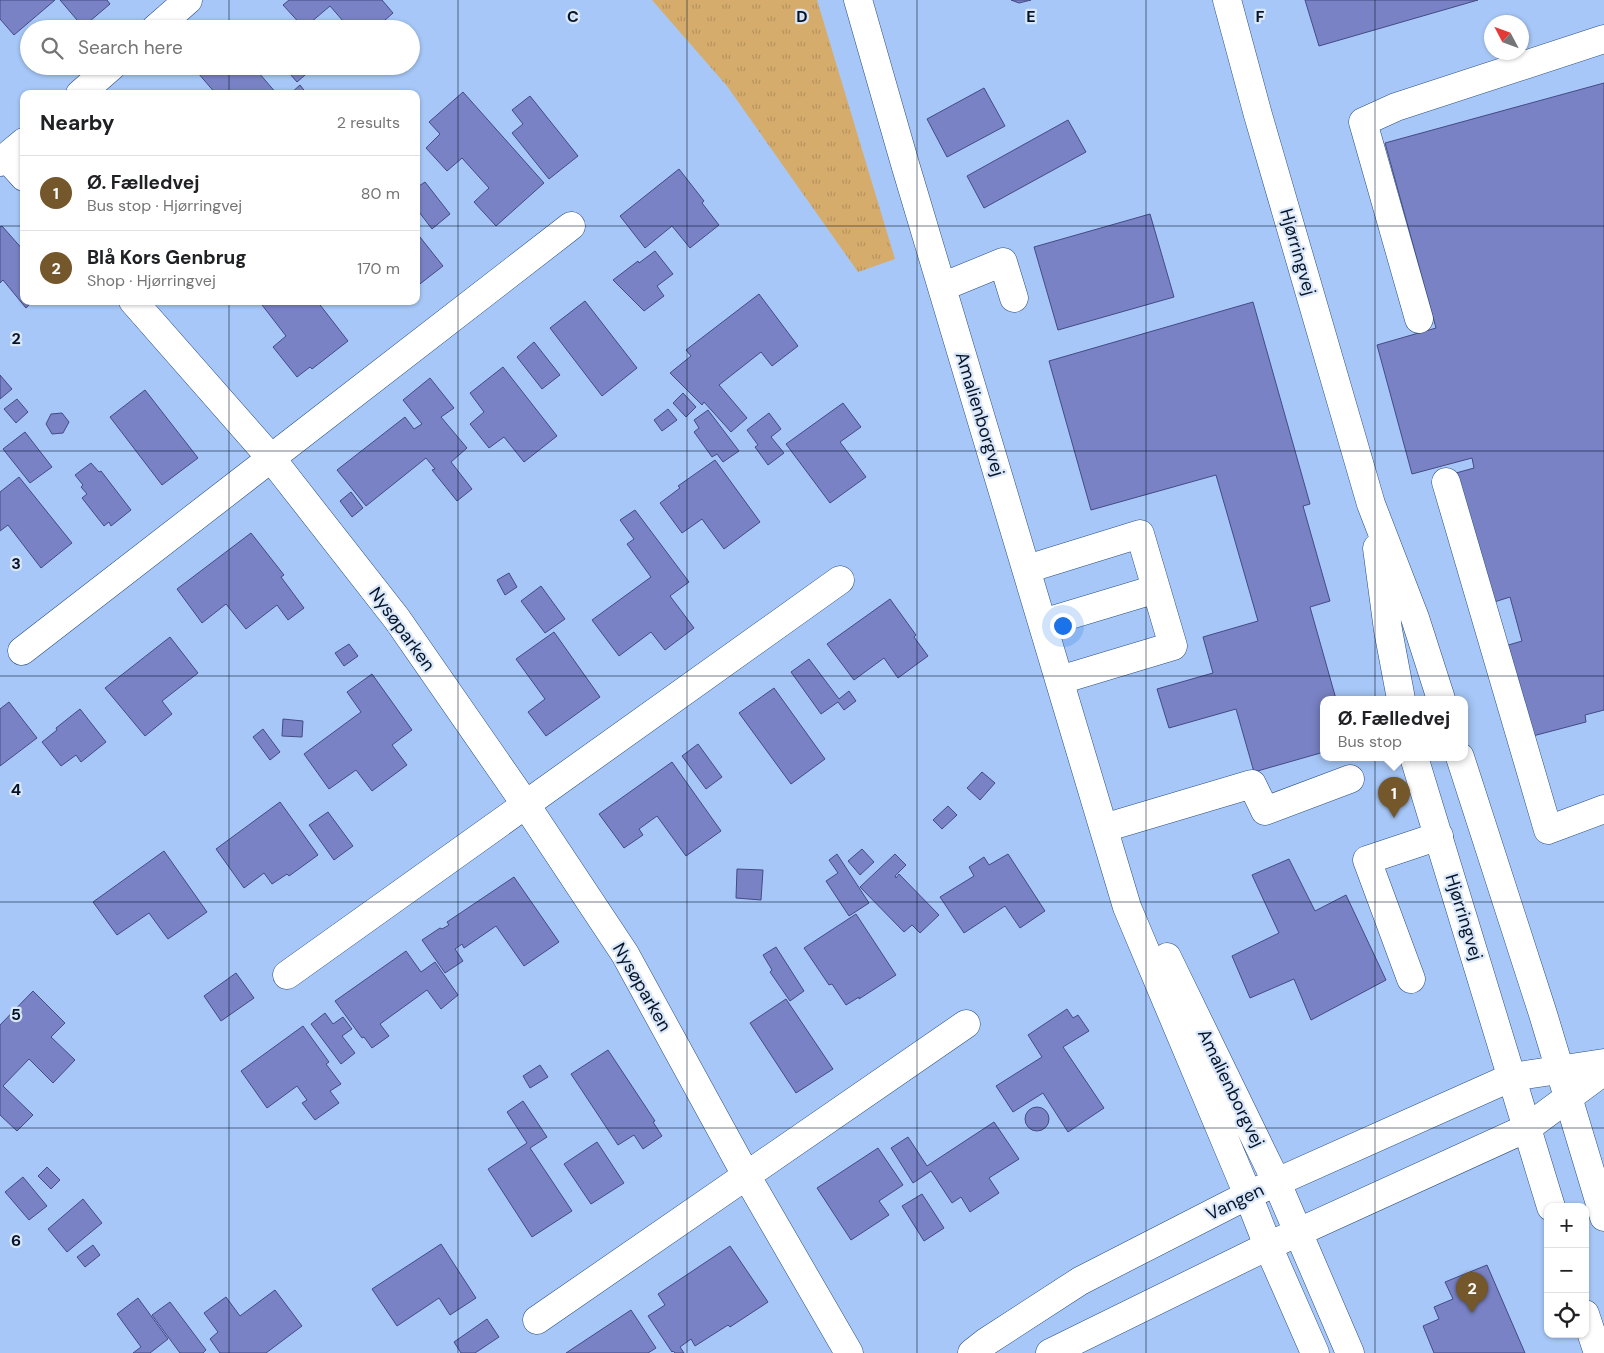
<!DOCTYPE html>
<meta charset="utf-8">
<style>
body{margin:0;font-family:"DM Sans",sans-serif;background:#f6f6f6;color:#202124}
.controls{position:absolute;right:15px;bottom:15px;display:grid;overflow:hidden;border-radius:10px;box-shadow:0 1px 4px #0004}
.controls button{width:45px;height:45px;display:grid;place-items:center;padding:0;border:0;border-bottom:1px solid #e0e0e0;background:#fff;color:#202124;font:25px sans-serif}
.compass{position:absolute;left:1484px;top:15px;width:45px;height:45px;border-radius:50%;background:#fff;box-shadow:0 1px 4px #0004;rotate:311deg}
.you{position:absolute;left:1062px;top:625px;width:18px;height:18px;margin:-12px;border:4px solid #fff;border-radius:50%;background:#1a73e8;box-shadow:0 0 0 8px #1a73e833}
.badge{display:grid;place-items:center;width:32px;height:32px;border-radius:50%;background:#74572a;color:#fff;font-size:16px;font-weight:700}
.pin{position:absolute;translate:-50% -41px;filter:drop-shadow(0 1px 2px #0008)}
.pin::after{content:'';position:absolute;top:26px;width:18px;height:15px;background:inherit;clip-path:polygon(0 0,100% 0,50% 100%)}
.popup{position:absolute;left:1320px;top:696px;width:148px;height:65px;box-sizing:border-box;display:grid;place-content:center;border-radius:10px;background:#fff;filter:drop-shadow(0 1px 4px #0005);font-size:16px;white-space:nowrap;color:#757577}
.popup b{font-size:19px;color:#202124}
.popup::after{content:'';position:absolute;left:50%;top:100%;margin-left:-10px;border:10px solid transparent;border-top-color:#fff}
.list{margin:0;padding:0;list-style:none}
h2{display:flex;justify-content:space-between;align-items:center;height:65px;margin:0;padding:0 20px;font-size:21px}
h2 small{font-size:16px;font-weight:400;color:#757577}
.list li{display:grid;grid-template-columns:32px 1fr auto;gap:15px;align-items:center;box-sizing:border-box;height:75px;padding:0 20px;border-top:1px solid #e0e0e0}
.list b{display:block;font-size:19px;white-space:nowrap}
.list p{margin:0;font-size:16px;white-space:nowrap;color:#757577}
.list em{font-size:16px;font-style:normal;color:#757577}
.icon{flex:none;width:28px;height:28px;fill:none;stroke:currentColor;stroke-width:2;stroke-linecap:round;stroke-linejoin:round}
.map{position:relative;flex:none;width:1604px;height:1353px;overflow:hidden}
.search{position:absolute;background:#fff;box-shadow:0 1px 4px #0004;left:20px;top:20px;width:400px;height:55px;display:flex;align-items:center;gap:12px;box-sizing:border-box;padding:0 18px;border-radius:28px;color:#757577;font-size:19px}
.panel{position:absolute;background:#fff;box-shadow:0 1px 4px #0004;left:20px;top:90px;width:400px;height:215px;border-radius:10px}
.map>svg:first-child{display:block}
.grass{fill:url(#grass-tufts)}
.building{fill:#7982c5;stroke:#444b85}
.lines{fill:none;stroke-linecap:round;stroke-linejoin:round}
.minor-casing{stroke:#294e81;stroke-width:29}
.major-casing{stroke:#294e81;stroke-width:29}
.minor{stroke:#fff;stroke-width:28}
.major{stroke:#fff;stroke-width:28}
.grid{fill:none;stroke:#061429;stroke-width:1;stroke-opacity:0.55}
.labels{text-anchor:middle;stroke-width:4.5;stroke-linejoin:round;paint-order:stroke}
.street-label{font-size:18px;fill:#061429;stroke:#dae7f9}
.grid-label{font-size:16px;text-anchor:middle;font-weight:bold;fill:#061429;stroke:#dae7f9;stroke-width:4.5;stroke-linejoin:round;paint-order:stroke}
</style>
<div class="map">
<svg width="1604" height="1353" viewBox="0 0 1604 1353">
<defs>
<pattern id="grass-tufts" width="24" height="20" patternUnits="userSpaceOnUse" patternTransform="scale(1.25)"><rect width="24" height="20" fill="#d6ac6c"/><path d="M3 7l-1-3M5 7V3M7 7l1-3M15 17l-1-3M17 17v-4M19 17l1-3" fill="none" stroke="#b6935e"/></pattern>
</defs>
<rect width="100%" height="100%" fill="#a6c7f7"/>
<path class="grass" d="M652,0H817L895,259L858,272L727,86Z"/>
<path class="building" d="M0,0H55L14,35L0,19Z
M60,0H107L110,4L83,27Z
M289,0H382L393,13L375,29H350L330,6L304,28L283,5Z
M1011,0H1031L1019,3Z
M1305,0H1478L1319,46Z
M192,66H253L277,94H216Z
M283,66H310L312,69L297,82Z
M1604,83V710L1585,715L1586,722L1529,737L1505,646L1522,641L1510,597L1491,603L1456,473L1474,468L1472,458L1412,474L1377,345L1436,328L1385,143Z
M300,85L307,94H290Z
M984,88L1005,126L947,157L927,119Z
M463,92L544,183L496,226L474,202L489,188L462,158L447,171L426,148L440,134L429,122Z
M530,96L578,156L549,179L512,133L523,124L512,110Z
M1068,120L1086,152L984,208L967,176Z
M679,169L704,201L702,203L719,225L690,248L672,226L645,248L620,216Z
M425,182L450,214L432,229L416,208V188Z
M1150,214L1174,297L1058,330L1034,247Z
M2,226L24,251V301H33L26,308L3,280L0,283V227Z
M416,232L443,266L416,287Z
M655,251L673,274L657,286L664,296L644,311L613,280L638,261L639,263Z
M759,294L798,346L772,366L761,352L719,385L747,418L731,432L704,402L702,405L670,373L691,356L686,350Z
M259,301H317L348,341L312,369L310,367L297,377L273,347L286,336Z
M585,301L637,368L602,396L550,328Z
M1253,302L1310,504L1303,506L1330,601L1310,607L1336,699H1324V752L1254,772L1236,709L1169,728L1157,689L1213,673L1203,637L1258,621L1216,475L1091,510L1049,361Z
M534,342L560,375L542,389L517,357Z
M503,367L557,436L524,462L504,437L489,448L470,424L484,412L470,393Z
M0,375L12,389L0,399Z
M430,378L454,408L441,417L467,448L451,462L472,489L457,501L432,470L435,469L426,458L366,506L337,470L405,417L414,429L422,424L403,400Z
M145,390L198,458L162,485L110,417Z
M683,393L696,407L686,417L673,403Z
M17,399L28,412L16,423L4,409Z
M843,403L861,427L840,442L866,477L830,503L786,444Z
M668,409L677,420L662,431L654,420Z
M708,410L739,451L723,462L717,454L712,457L694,432L699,428L694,420Z
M62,413L69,422L63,433L52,434L46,424L51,414Z
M769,413L781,429L771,437L784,453L768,465L755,447L758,445L747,430Z
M25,432L52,467L30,483L3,449Z
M715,460L760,522L724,549L702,519L682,533L660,503L680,488L678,486Z
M91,463L99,472L101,471L131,510L111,526L109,522L104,526L82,498L87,494L81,487L83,485L75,475Z
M19,477L72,543L41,568L8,525L0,531V492Z
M351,492L363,508L352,517L340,501Z
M635,510L689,582L670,596L694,628L665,650L651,632L619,656L592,620L651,577L627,544L634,539L620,520Z
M251,533L284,575L281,577L304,608L288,620L277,605L246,629L226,604L202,623L177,589Z
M509,573L517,587L505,595L497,580Z
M541,586L565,619L545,633L521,601Z
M890,599L916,635L914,637L928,656L898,678L884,658L854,680L827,644Z
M554,632L600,697L546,736L528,712L545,699L516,659Z
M170,637L198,673L162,701L172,714L145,736L105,688Z
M349,644L358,656L344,666L335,653Z
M809,659L839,699L849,691L856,701L844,710L838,702L821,714L791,672Z
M372,674L412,730L392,745L407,765L372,791L356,770L329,789L304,754L361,712L347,692Z
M774,688L825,759L791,784L739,713Z
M9,702L37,738L0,766V709Z
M80,709L106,742L81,762L76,755L61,766L42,742L57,730L56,728Z
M283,719L303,721L302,737L282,736Z
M263,729L280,752L270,760L253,737Z
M698,744L722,777L706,789L682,756Z
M672,762L721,831L686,856L657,816L639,829L643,835L624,848L599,814Z
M982,772L995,783L980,800L967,788Z
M280,802L318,855L289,876L287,874L272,884L264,873L244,888L216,849Z
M948,806L957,815L942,829L933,820Z
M328,812L353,846L334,860L309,825Z
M862,849L874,862L860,875L848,861Z
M164,851L207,912L168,939L149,913L117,935L93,902Z
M837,854L869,903L849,916L826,881L838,873L829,860Z
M895,854L906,865L895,876L896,878L899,874L939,915L920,933L912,925L904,932L860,887Z
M1008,854L1045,911L1020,928L1005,906L964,933L940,897L974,876L969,867L984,857L989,865Z
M1289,859L1315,911L1346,895L1386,980L1311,1020L1294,979L1250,998L1232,956L1279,933L1252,875Z
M737,869L763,870L761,900L736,898Z
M514,877L559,942L524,966L496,926L464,948L462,944L455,949L463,961L445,973L422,940L440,928L442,929L449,925L447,922Z
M856,914L896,975L859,999V997L846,1005L832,984L829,985L804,948Z
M776,947L804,991L790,1001L770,972L772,970L763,955Z
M406,951L421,972L435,962L458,995L441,1009L427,990L380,1024L389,1036L372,1048L364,1037L362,1038L335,1001Z
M236,973L254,998L221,1021L204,996Z
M33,991L65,1023L51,1037L75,1060L53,1083L29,1059L3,1086L33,1115L17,1131L0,1115V1025Z
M786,999L833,1069L796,1093L750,1023Z
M1067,1009L1073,1018L1078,1015L1089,1031L1063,1047L1104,1108L1068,1132L1043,1093L1013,1112L996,1086L1042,1057L1028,1035Z
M325,1013L333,1024L343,1017L352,1029L342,1036L355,1053L341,1064L311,1024Z
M303,1026L329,1062L326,1064L341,1084L330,1091L339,1103L315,1120L302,1103L307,1100L297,1086L267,1108L241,1071Z
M608,1050L655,1121L653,1122L662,1136L643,1149L634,1135L618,1145L571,1074Z
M540,1065L548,1077L530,1088L523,1076Z
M523,1101L547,1137L530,1148L572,1211L532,1237L488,1169L527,1143L507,1112Z
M1025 1119a12 12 0 1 1 24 0a12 12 0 1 1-24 0Z
M994,1122L1019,1159L989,1178L999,1193L970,1212L961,1197L952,1203L931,1171L913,1183L891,1148L908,1137L927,1166Z
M597,1142L624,1183L591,1204L564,1164Z
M878,1148L903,1185L879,1201L889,1215L851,1240L817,1188Z
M47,1167L60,1180L51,1189L38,1176Z
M23,1177L47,1206L29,1220L5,1192Z
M922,1194L944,1228L924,1241L902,1206Z
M83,1199L102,1223L67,1252L48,1229Z
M441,1244L476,1298L450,1315L439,1298L397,1326L372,1289Z
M93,1245L100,1255L85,1267L77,1257Z
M730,1246L768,1302L730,1327L728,1325L695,1346L691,1339L680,1347L684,1353H675L673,1351L672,1352L648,1316L665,1305L658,1294Z
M1487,1265L1525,1353H1434L1423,1326L1439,1319L1434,1307L1453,1299L1445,1282Z
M275,1290L302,1326L266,1353H220L210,1339L218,1332L204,1313L226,1297L240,1316Z
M138,1298L168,1339L150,1353H133L141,1347L117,1314Z
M170,1302L206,1350L203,1353H180L152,1315Z
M631,1310L656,1348L648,1353H566Z
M487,1319L499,1337L475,1353H461L454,1342Z"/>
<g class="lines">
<defs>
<path id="minor" d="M858,0L905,164L1127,907L1248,1195L1268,1246L1315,1353
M155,29L188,0
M80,94L112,66
M6,157L24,177
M0,162L24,142
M942,287L1003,262L1014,298
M133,301L271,458L397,619L526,805L625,954L746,1175L849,1353
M1419,319L1363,122L1396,107L1604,39
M1446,482L1548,830L1604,809
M1027,569L1140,534L1173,646L1060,680
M1043,623L1156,589
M22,651L571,226
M1104,828L1252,784L1265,811L1350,779
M1167,957L1277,1183L1350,1353
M287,975L840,580
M1411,979L1367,860L1439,836
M537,1320L966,1024
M972,1353L986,1342L1080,1281L1248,1195L1512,1077L1604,1063
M1050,1353L1268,1246L1527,1128L1604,1071"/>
<path id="major" d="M1227,0L1258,115L1371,504L1415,618L1441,699
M1377,548L1388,630L1401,699
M1414,757L1551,1207
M1460,757L1543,1014L1604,1217
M1585,1314L1598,1353"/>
</defs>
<use href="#minor" class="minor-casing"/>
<use href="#major" class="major-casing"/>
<use href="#minor" class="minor"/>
<use href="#major" class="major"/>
</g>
<path class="grid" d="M229,0V29M458,0V1353M687,0V1353M917,0V1353M1146,0V1353M1375,0V1353M229,66V94M0,226H24M416,226H1604M229,301V1353M0,451H1604M0,676H1604M0,902H1604M0,1128H1604"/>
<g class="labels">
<g class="street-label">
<text transform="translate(1298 252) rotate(74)" y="6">Hjørringvej</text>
<text transform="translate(980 414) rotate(73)" y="6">Amalienborgvej</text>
<text transform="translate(402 629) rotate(54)" y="6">Nysøparken</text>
<text transform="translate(1464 917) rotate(73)" y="6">Hjørringvej</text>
<text transform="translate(642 987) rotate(60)" y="6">Nysøparken</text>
<text transform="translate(1231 1088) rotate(64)" y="6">Amalienborgvej</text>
<text transform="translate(1235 1202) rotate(-26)" y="6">Vangen</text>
</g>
</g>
<g class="grid-label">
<text x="573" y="22">C</text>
<text x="802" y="22">D</text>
<text x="1031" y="22">E</text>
<text x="1260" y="22">F</text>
<text x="16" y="344">2</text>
<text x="16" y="569">3</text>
<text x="16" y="795">4</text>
<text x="16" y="1020">5</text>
<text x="16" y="1246">6</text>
</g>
</svg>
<div class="controls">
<button>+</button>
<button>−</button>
<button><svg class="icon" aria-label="locate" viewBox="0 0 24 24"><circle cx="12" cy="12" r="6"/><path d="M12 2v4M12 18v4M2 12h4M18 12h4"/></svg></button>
</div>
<svg class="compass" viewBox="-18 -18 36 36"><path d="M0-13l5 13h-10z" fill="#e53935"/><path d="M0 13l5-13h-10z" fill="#757577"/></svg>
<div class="you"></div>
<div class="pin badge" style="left:1394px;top:818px">1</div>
<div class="popup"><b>Ø. Fælledvej</b>Bus stop</div>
<div class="pin badge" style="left:1472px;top:1313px">2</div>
<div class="search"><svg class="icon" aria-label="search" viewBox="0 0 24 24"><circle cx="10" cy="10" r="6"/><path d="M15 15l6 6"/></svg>Search here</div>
<section class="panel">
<h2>Nearby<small>2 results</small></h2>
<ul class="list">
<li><span class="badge">1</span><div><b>Ø. Fælledvej</b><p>Bus stop · Hjørringvej</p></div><em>80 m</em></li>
<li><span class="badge">2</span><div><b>Blå Kors Genbrug</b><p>Shop · Hjørringvej</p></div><em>170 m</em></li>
</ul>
</section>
</div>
